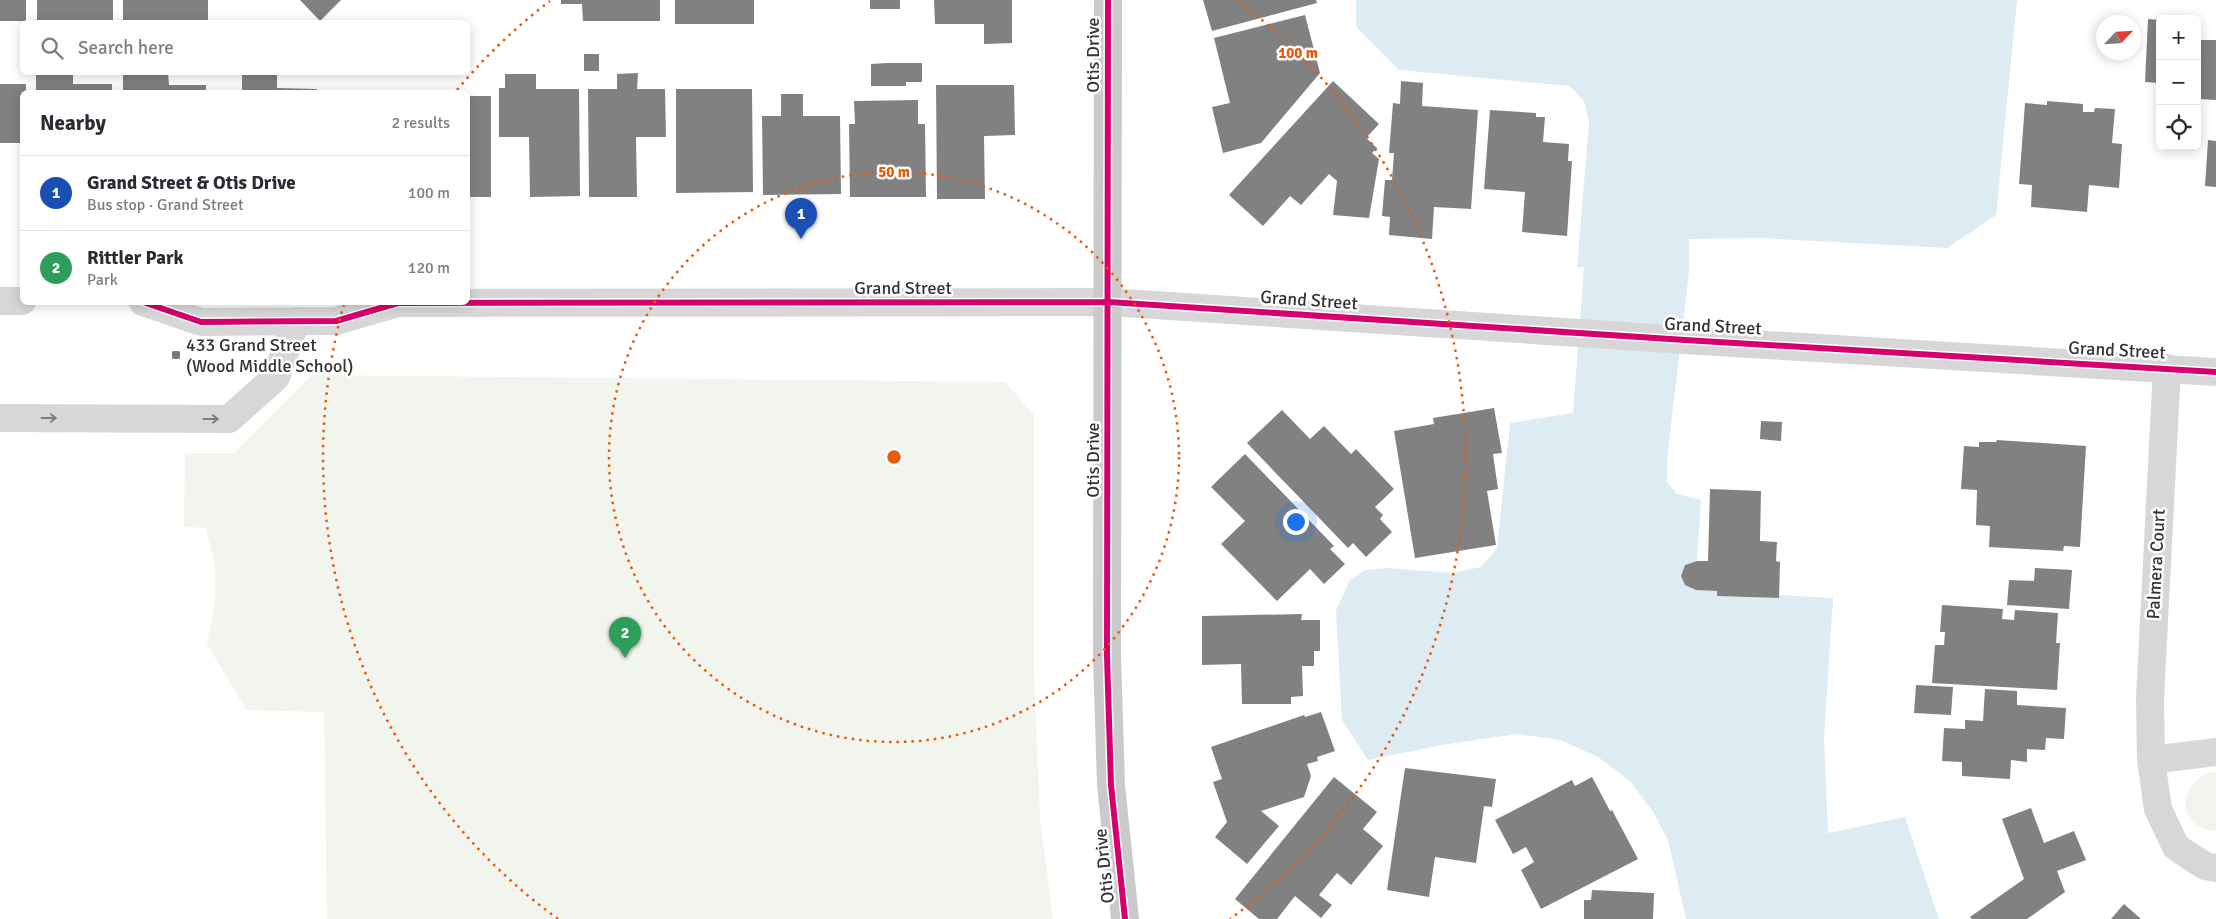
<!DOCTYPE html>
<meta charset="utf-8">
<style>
body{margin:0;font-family:Signika,sans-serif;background:#f7f7f7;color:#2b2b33}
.controls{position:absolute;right:15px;top:15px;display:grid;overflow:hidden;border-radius:8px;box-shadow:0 2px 12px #0003}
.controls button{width:45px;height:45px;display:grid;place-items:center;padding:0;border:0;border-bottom:1px solid #e1e1e2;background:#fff;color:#2b2b33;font:25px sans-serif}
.compass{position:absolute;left:2096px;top:15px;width:45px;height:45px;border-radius:50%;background:#fff;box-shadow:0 2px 12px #0003;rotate:65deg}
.you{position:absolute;left:1295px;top:521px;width:18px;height:18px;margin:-12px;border:4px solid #fff;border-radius:50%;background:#1a73e8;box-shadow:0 0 0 8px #1a73e833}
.badge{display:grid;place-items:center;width:32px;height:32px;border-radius:50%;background:#2563eb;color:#fff;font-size:16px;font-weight:700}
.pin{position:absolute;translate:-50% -41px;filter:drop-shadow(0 1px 2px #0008)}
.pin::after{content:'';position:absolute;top:26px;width:18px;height:15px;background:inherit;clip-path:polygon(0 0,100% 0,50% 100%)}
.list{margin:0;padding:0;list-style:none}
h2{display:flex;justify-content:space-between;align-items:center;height:65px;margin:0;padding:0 20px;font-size:21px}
h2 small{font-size:16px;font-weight:400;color:#7c7c81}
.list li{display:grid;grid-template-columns:32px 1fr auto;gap:15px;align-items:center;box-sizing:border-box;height:75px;padding:0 20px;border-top:1px solid #e1e1e2}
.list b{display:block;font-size:19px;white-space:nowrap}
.list p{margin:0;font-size:16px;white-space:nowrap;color:#7c7c81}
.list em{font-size:16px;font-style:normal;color:#7c7c81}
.icon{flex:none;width:28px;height:28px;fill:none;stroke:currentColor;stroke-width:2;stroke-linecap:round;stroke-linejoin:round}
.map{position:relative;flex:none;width:2216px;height:919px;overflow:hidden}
.search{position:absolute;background:#fff;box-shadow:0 2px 12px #0003;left:20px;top:20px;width:450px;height:55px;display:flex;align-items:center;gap:12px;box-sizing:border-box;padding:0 18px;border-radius:8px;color:#7c7c81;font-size:19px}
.panel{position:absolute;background:#fff;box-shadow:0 2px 12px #0003;left:20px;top:90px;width:450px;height:215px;border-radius:8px}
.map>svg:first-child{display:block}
.green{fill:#f1f5ed}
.water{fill:#ddebf3}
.building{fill:#818181}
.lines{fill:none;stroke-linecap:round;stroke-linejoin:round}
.minor{stroke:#d7d7d7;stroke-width:28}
.major{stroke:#cacaca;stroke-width:28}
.cycleway-casing{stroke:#fff;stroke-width:9}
.cycleway{stroke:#d6006c;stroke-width:6}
.oneway{stroke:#7d7d7d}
.ring{fill:none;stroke:#e8590c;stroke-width:2.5;stroke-dasharray:2.5 5}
.poi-dot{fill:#7a7a7a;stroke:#fff;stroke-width:2}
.labels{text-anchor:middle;stroke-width:5;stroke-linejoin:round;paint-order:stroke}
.street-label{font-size:18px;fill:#333;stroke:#fff}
.poi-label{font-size:18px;fill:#333;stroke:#fff;text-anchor:start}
.centre{fill:#e8590c;stroke:#fff;stroke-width:2.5}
.ring-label{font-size:15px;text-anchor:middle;font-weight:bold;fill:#e8590c;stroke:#fff;stroke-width:5;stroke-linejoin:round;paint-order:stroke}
</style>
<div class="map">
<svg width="2216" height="919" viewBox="0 0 2216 919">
<rect width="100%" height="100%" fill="#fff"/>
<path class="green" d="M312,375L1005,382L1034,415V672L1040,818L1053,919H327L324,712L246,710L207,644L215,603V565L206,528L184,527L185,453H234Z
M2211,772L2216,773V831C2177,829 2175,785 2211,772Z"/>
<path class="water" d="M1356,0H2017L1996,215L1947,248L1759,238L1689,239V272L1667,459V482L1677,494L1701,500L1697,561L1685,565L1681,576L1685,585L1696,590L1717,591V596L1779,598V595L1833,598L1824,739L1828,833L1905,817L1939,919H1686L1668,840L1653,812L1630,781L1598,757L1560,740L1517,734L1448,744L1368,760L1342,720L1336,611L1349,581L1365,570L1387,568L1452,573L1481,567L1497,548L1510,423L1573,413L1584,267H1577L1589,123L1584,101L1570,86L1399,70L1356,27Z"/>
<path class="building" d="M0,0H26V21H0Z
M37,0H113V22H40L37,21Z
M123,0H208V20H123Z
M300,0H341L320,21Z
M561,0H660V21H583L582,4H561Z
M675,0H754V24H675Z
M870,0H900V9H870Z
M934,0H1012V43L984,44V24H935Z
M1203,0H1316L1317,3L1212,31Z
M1305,15L1320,73L1261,143L1223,153L1212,107L1230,103L1214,38Z
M2148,19L2160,20V83L2145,82Z
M2201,40H2216V100L2198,99Z
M584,54H599V71H584Z
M887,63H922V82H906V86H871V64Z
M36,72H73V84H112V92H36Z
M123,72H168L169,85H206V92H123Z
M242,73H277V88L317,89V92H242Z
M638,73L637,89H665L666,137H636L637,197H589L588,89H617V74Z
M505,74H536V89H579L580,196L530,197L529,137H499V88H505Z
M1333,81L1379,124L1366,138L1377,148L1372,153L1379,159L1369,218L1333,215L1337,181L1329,174L1301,205L1290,196L1263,226L1229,195Z
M1401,81L1423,83L1422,106L1478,110L1471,209L1434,207L1432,239L1389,235L1390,217L1382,216L1385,180H1392L1394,153H1389L1393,103L1400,104Z
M0,84H26V92H22V143H0Z
M936,85H1014L1015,135L984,136L985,199H937Z
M676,89H752L753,192L676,193Z
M781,94H803V116H840L841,194L763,195L762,116H781Z
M468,96H491V197H468Z
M918,100V124H925L926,197H850L849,124H855L854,101Z
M2047,101L2083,104V112H2094L2095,108L2115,109L2112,143L2122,144L2119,188L2089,185L2087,212L2031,207L2032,185L2019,184L2025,103L2047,105Z
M1490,110L1536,113V117H1545L1543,142L1569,144L1568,161H1572L1567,236L1522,232L1525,192L1484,189Z
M2208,140L2216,141V187L2205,186Z
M1494,408L1502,453L1493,454L1498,489L1487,491L1496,545L1415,558L1394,431L1434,424L1433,418Z
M1282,410L1310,439L1324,426L1351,454L1356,449L1394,489L1375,507L1383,515L1380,519L1392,532L1366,557L1353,543L1348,548L1247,443Z
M1761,421L1782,422L1781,441L1760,439Z
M1997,440L2086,446L2080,547L2064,546L2063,551L1989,547L1990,526L1976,525L1977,490L1961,489L1964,446L1979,447V442H1996Z
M1245,454L1334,546L1330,549L1345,564L1324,584L1310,569L1277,601L1221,544L1245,521L1211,487Z
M1710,489L1761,491L1760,541L1777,542L1776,561L1780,562L1779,598L1717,596V591L1696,590L1685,585L1681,576L1685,565L1697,561H1708Z
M2035,568L2072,570L2069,609L2007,605L2009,580L2034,581Z
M1942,605L2003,609L2002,619L2014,620L2015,610L2058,613L2056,643H2060L2057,690L1932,683L1935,645H1944L1945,632H1940Z
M1302,614L1301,620H1320V651H1314V666H1302L1303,696L1291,697V704H1242L1241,664L1202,665V616Z
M1916,685L1953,687L1951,715L1914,713Z
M1985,689L2017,691V705L2066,708L2064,739L2046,738L2045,750L2027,749V762L2011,760L2010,779L1962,776V762L1942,761L1944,728L1965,729V720L1983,721Z
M1321,712L1335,751L1317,757L1318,761L1307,764L1311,776L1304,797L1261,811L1279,826L1247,864L1215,837L1227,822L1213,782L1222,779L1211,747L1304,715L1305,717Z
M1405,768L1496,779L1492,807L1484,806L1476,863L1435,857L1429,897L1387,890Z
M1334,777L1377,812L1363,829L1383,846L1351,885L1337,873L1319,895L1332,905L1321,918L1295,896L1277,919H1259L1235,899Z
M1592,777L1610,811L1612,810L1638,859L1541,909L1521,870L1534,862L1526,847L1513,854L1495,820L1572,780L1575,786Z
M2031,808L2044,843L2074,831L2086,860L2057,871L2065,892L2027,919H1972L1970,917L2024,879L2002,819Z
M1592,890L1654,893L1653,919H1584V900H1591Z
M2124,904L2141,919H2111Z"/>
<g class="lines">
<path class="minor" d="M0,301H22
M143,302L201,322L336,321L398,303L1109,302L1685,340L2216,372
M2167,368L2150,699L2151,760L2158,809L2176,847L2205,866L2216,868
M0,418L229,419L276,377L296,321
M2151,760L2216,752"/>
<path class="major" d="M1108,0L1107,656L1111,785L1125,919"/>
<defs>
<path id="cycleway" d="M1108,0L1107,656L1111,785L1125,919
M143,302L201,322L336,321L398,303L1109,302L1685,340L2216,372"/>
</defs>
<use href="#cycleway" class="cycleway-casing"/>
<use href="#cycleway" class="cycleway"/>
</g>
<defs><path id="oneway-shaft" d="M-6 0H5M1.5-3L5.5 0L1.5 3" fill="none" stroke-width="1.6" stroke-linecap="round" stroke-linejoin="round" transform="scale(1.25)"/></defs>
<g class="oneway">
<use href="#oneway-shaft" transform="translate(49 418)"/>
<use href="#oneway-shaft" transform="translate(211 419)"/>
</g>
<g class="ring">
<circle cx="894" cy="457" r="285"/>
<path d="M558 919A571 571 0 0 1 344 304M457 90A571 571 0 0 1 550 1M1238 1A571 571 0 0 1 1230 919"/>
</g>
<rect class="poi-dot" x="171" y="350" width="10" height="10" rx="2.5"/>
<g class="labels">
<g class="street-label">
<text transform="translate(1093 55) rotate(-90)" y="6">Otis Drive</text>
<text x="903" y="294">Grand Street</text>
<text transform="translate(1309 300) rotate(4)" y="6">Grand Street</text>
<text transform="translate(1713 326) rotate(3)" y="6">Grand Street</text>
<text transform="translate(2117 350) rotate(3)" y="6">Grand Street</text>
<text transform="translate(1093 460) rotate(-90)" y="6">Otis Drive</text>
<text transform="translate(2156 564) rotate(-87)" y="6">Palmera Court</text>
<text transform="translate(1104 866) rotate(-96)" y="6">Otis Drive</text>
</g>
<g class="poi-label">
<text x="186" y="351">433 Grand Street<tspan x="186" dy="21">(Wood Middle School)</tspan></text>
</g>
</g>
<circle cx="894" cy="457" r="8" class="centre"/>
<g class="ring-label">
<text x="1298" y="58">100 m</text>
<text x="894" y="177">50 m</text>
</g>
</svg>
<div class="controls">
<button>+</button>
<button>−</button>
<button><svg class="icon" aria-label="locate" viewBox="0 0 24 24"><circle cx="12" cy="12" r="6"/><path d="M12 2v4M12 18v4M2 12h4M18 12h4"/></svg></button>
</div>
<svg class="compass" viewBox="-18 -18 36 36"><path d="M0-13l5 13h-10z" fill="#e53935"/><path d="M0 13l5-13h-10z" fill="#7c7c81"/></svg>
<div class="you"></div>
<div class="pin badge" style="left:801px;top:239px;background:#1a4fb4">1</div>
<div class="pin badge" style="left:625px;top:658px;background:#2e9e5b">2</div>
<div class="search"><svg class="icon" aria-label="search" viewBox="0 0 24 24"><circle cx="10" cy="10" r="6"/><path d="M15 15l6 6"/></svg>Search here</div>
<section class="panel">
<h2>Nearby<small>2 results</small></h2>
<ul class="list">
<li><span class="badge" style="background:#1a4fb4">1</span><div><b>Grand Street &amp; Otis Drive</b><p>Bus stop · Grand Street</p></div><em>100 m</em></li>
<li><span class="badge" style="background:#2e9e5b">2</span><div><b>Rittler Park</b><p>Park</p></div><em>120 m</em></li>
</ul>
</section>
</div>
